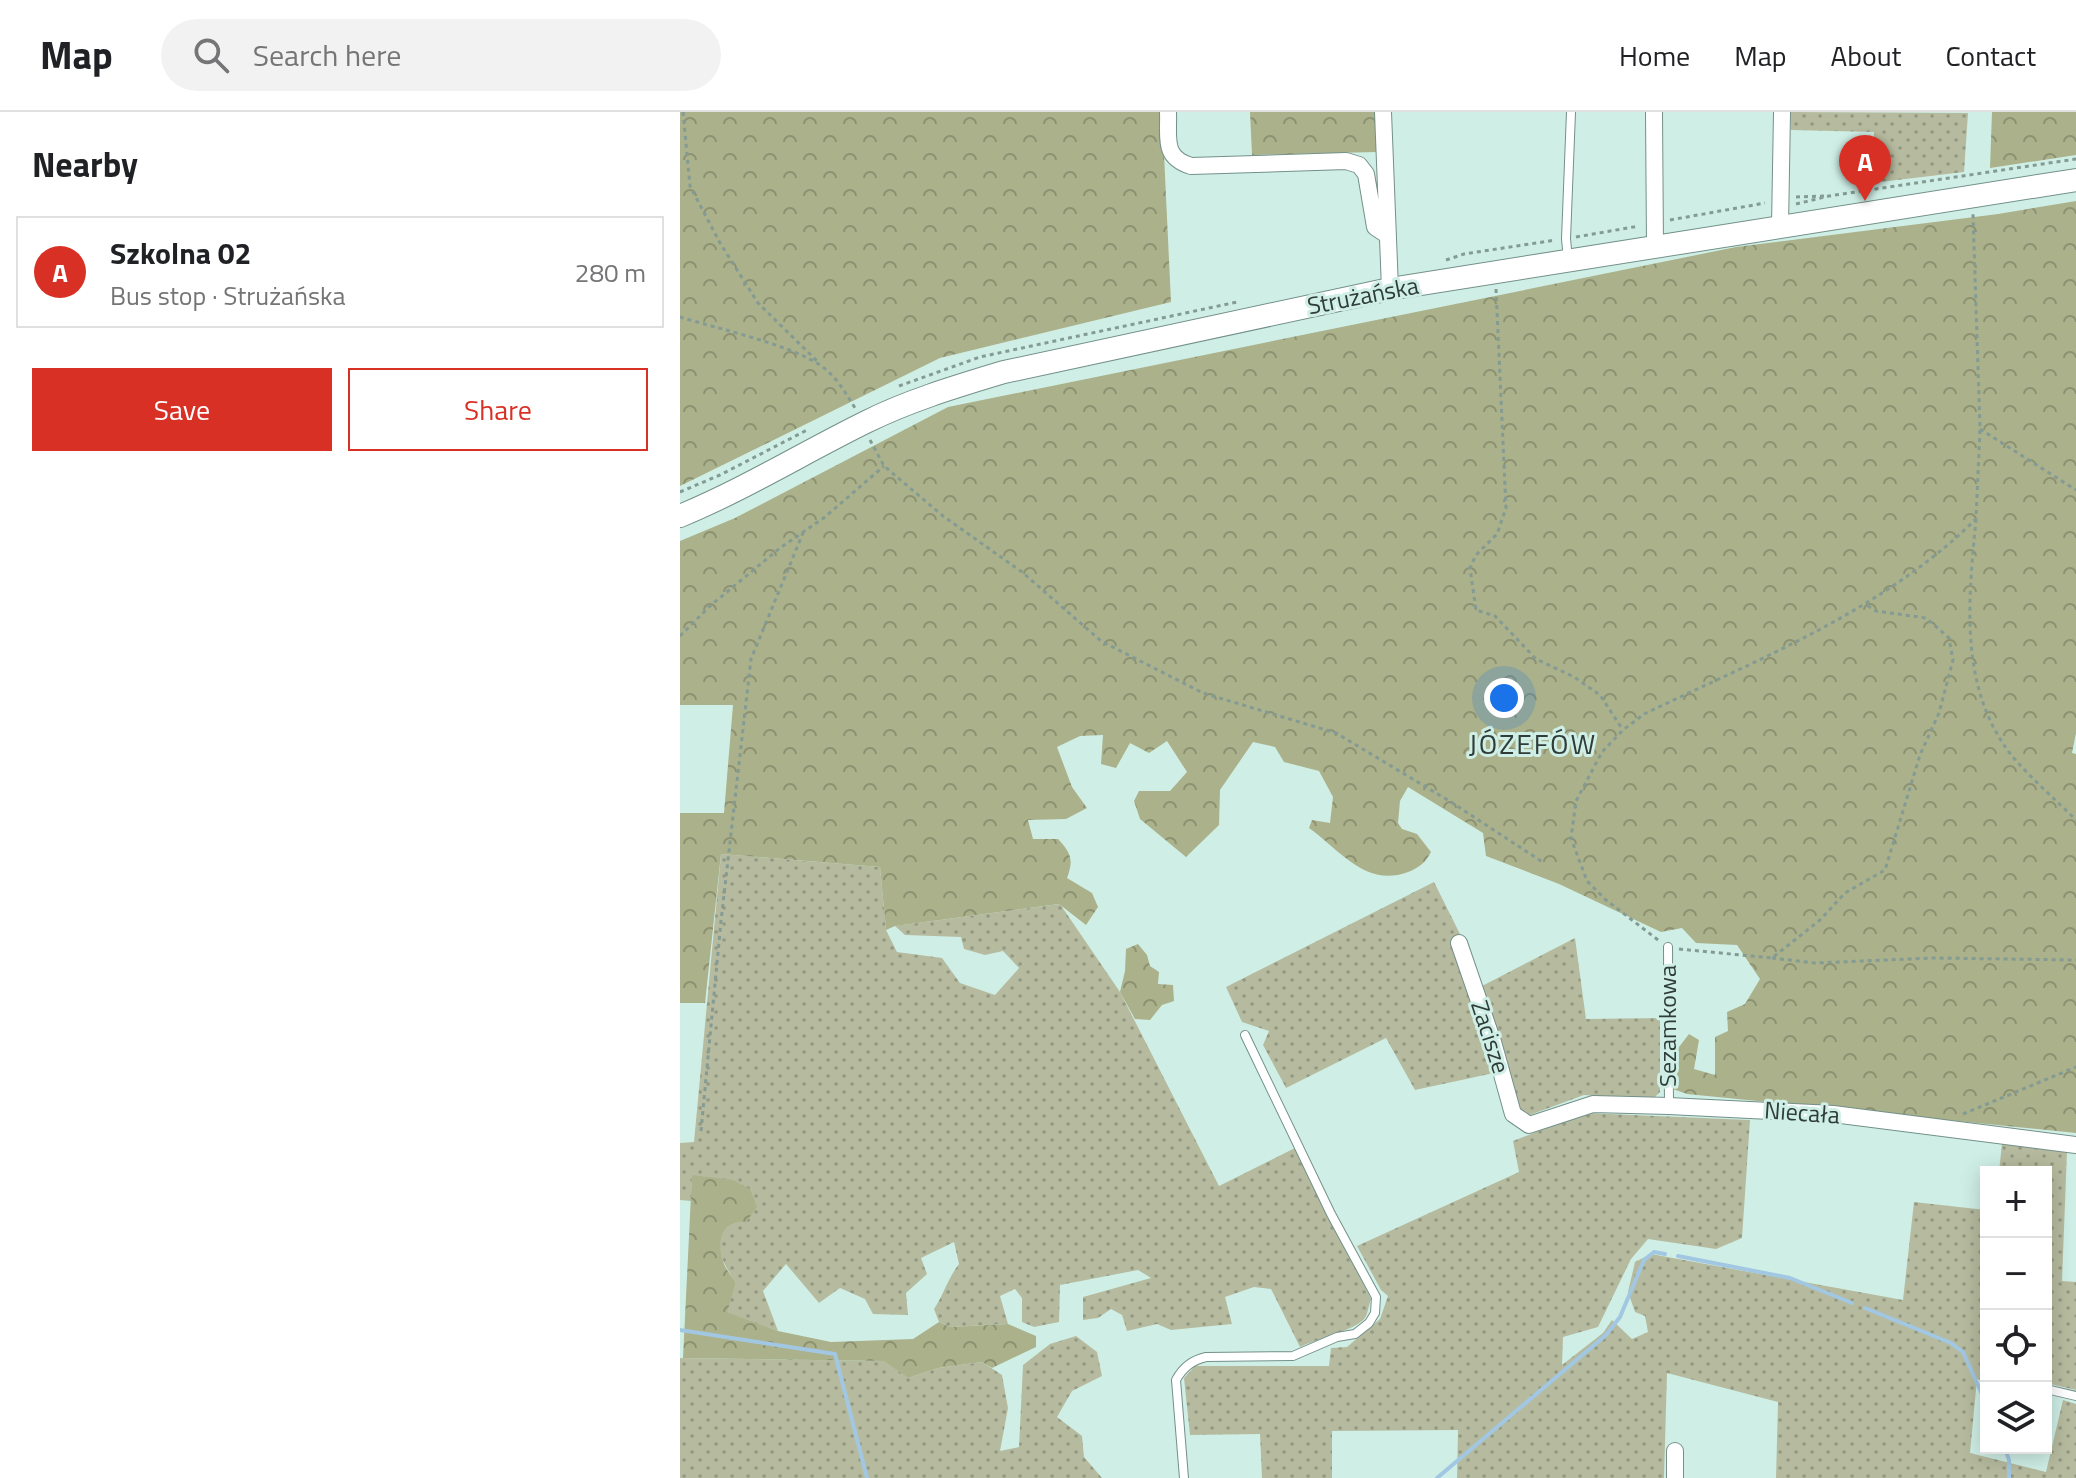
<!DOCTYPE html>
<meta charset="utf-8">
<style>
body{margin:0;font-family:"Titillium Web",sans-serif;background:#f2f2f2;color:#202124}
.controls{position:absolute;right:24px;bottom:24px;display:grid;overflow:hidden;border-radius:0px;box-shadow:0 4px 20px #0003}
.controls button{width:72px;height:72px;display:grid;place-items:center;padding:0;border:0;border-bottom:2px solid #e0e0e0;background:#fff;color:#202124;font:40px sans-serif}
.you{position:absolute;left:824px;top:586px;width:28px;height:28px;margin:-20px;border:6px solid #fff;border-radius:50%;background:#1a73e8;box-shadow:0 0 0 12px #1a73e833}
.badge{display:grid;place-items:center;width:52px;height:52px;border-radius:50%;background:#d93025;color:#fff;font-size:26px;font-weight:700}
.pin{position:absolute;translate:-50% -66px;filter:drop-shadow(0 2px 4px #0008)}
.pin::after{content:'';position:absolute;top:42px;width:28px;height:24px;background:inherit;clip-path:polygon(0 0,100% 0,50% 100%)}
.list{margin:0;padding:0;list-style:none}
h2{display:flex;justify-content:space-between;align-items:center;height:104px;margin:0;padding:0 32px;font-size:34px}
h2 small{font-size:26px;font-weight:400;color:#757577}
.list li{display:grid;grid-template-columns:52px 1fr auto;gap:24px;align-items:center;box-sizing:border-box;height:112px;margin:0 16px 16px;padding:0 16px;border:2px solid #e0e0e0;border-radius:0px}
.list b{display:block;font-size:30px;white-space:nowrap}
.list p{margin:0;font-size:26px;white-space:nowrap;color:#757577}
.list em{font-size:26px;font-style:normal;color:#757577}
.actions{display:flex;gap:16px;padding:24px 32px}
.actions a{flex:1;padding:18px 0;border:2px solid #d93025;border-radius:0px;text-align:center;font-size:28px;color:#d93025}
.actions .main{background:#d93025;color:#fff}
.icon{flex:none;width:44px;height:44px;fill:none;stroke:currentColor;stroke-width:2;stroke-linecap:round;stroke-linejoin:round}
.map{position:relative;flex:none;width:1396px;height:1366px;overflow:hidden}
header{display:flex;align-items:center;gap:48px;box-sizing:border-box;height:112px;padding:0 40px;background:#fff;border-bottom:2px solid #e0e0e0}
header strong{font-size:38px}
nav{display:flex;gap:44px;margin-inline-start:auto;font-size:28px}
.search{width:560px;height:72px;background:#f2f2f2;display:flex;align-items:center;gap:20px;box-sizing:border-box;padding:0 28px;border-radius:44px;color:#757577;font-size:30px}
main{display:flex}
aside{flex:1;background:#fff}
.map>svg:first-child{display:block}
.grass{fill:url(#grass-dots)}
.forest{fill:url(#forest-crowns)}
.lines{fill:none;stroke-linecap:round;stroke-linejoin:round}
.stream{stroke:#a2c7e2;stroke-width:4}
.service-casing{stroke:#739089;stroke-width:10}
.minor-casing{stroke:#739089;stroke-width:18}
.secondary-casing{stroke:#739089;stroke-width:24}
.path{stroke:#849b94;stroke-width:3;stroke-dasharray:4 4;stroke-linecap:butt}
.service{stroke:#fff;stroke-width:8}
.minor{stroke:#fff;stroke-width:16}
.secondary{stroke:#fff;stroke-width:22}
.labels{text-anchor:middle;stroke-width:6;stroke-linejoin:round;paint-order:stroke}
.street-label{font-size:24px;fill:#2f3c38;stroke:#cfefe6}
.quarter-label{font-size:28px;letter-spacing:2px;fill:#2f3c38;stroke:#cfefe6}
</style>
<header>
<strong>Map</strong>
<div class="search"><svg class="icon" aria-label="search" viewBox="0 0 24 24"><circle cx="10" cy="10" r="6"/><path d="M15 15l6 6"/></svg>Search here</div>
<nav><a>Home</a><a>Map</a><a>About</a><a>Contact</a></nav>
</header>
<main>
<aside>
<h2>Nearby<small></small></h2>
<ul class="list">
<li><span class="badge">A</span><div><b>Szkolna 02</b><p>Bus stop · Strużańska</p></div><em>280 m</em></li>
</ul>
<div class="actions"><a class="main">Save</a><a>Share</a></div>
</aside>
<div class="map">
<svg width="1396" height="1366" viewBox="0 0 1396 1366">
<defs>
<pattern id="grass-dots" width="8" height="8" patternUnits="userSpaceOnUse" patternTransform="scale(2)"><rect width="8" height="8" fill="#b6bb9f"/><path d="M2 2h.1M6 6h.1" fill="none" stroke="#949983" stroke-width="1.8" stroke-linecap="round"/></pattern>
<pattern id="forest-crowns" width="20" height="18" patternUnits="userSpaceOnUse" patternTransform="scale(2)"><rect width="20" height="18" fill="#abb18a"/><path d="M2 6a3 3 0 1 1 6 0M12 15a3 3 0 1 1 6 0" fill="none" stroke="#8c9172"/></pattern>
</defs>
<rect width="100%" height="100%" fill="#cfefe6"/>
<path class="grass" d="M1111,0L1288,1L1284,60L1192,71L1194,20L1111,18Z
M41,742L200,755L206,818L217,840L262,846L280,871L315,883L339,856L323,839L305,843L284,837L281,825L225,823L215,814L380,792L440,880L539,1074L615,1036L691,1187C689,1192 688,1201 685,1206C676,1218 636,1227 620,1235L591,1177L574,1175L545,1185L552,1212L491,1218L477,1212L447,1219L442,1203L431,1197L418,1206L403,1208V1185L471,1166L458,1158L380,1173L379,1210L354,1215L342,1210V1186L335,1177L320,1184L328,1212L270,1215L259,1210L254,1197C264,1182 268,1166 279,1152L274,1130L241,1146L247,1162L226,1181L228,1203L193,1202L185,1187L160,1176L139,1191L106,1152L83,1179L98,1219L46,1200L56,1171C42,1150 28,1127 54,1109L12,1064L11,1089L0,1088V1031L14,1030Z
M754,770L780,822L771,828L778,840L814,961L735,978L706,926L606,976L583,933L589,919L562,910L546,875Z
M895,826L906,907L980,906V980L972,988L904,983L847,1004L838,999L802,874Z
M906,1001L1070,1008L1062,1126L1036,1137L968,1127L951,1147L918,1215L883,1225L882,1253L923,1221L932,1208L952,1227L968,1220L965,1204L955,1200L948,1180L955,1150L971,1142L1223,1188L1234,1090L1306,1098V1269L1297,1267L1290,1341L1366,1360L1383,1288L1396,1292V1366H1096L1098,1290L987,1261L984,1366H777L778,1318L652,1319V1366H582L580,1322L510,1323L504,1266L515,1254H649L651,1236L667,1235L700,1207L708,1184L701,1178L677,1134L839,1060L833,1029Z
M1322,1031L1387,1039L1382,1169L1396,1170V1278L1366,1271V1060H1319Z
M396,1224L417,1240L422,1264L392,1279L377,1305L402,1324L404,1345L422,1366H0V1246L205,1249L228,1266L258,1256L302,1250L322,1263L328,1296L320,1339L339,1335L343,1253L370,1232Z"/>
<path class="forest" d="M0,0H482L491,190L260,246L0,374Z
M570,0H696L697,40L572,43Z
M1312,0H1396V43L1310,56Z
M1396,89V621L1392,641L1396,642V1021L1007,982L987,975L989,948L1009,922L1019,928L1014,957L1035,963V925L1048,919L1047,900L1065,892L1080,867L1057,833L1016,831L1002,816L981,820L879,772L806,744L803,721L728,675L720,689L718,711L722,717L737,722L751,740C746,750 739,756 728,760C686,776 660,738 629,716L632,708L650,711L653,685L639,659L604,650L595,635L573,630L540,678L539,713L506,745L460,707L454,689L459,679H490L507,660L487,629L469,641L450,631L436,656L421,652L423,623L400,624L377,635L392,675L407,696L386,707L348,708L353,727H378C391,741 394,748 387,766L412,781L418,795L406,813L379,792L215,814L206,818L200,755L41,742L25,891H0V701H44L53,593H0V429L55,406L268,295L1056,135L1318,102Z
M458,832L467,843L470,854L479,860L478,872L493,873L494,889L482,893L470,908L455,907L440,880L445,859L446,837Z
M12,1063L53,1068L70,1077L77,1095L66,1110C42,1108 36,1129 43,1149C45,1157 52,1164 56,1171L47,1200L98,1219L151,1230L233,1227L259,1210L270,1215L328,1212L356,1224V1235L312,1256L302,1250L258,1256L228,1266L204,1249L3,1246Z"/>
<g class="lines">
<path class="stream" d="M998,1144L1110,1166L1172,1191
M1185,1196L1271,1231L1283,1240L1306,1291
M0,1218L155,1242L187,1366
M1325,1336L1329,1348V1366
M757,1366L926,1223L940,1205L964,1148L974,1140L985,1142"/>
<defs>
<path id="service" d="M888,147L886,127L891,0
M988,835L989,994
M1366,1277L1396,1284
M504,1366L496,1268C503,1255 512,1248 526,1245L613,1244L657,1225L675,1222L689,1211L695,1201L696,1185L651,1102L565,923"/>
<path id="minor" d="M488,0C489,26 482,45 511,54L666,49L679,53L686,62L695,115L707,123
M703,0L710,177
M974,0L975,134
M1100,115L1102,0
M779,831L813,930L833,1002L849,1013L913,992L989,994L1153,1002L1396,1033
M995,1366V1339"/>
<path id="secondary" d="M0,404C65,377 123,341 186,310C230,288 278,274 324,260L710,177L1396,68"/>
</defs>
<use href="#service" class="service-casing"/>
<use href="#minor" class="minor-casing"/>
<use href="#secondary" class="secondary-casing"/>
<path class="path" d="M3,0L10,74L40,131L78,191L138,250
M1116,85L1145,84
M1116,92L1149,84L1396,47
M990,108L1085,91
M896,125L959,114
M766,148L784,142L876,128
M816,177L826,396L817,422L796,443L790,456L796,498L815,504L856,547L894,565L920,583L943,618
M0,205C39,217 108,232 140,253C156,264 165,280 175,296
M219,274L300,245L557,190
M1300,317L1396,378
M190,328L204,354L263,404L342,460L421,529L523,581L656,621L771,690L864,751
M0,380L40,363L129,317
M1296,407C1289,483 1279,566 1324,633C1338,655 1376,688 1396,708
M0,524L30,494L100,436L145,405L204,354
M978,828L926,788L907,769L891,726L896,689L922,640L943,618L964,602C1079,547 1204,498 1296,407L1300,317L1293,102
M999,837L1092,846L1140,808L1165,781L1205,758L1240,643L1259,601L1273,548L1269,526L1246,506L1196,499L1185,492
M1092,846L1135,851L1254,846L1396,848
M1283,1002L1396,955
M21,1019L41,809L71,547L123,421"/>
<use href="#service" class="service"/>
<use href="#minor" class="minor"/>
<use href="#secondary" class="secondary"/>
</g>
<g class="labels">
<g class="street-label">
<text transform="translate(683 184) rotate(-11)" y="8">Strużańska</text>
<text transform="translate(988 914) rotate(-90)" y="8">Sezamkowa</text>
<text transform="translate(810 925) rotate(72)" y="8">Zacisze</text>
<text transform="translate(1122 1001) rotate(4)" y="8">Niecała</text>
</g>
<g class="quarter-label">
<text x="853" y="642">JÓZEFÓW</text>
</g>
</g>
</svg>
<div class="controls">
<button>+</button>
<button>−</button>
<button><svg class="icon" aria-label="locate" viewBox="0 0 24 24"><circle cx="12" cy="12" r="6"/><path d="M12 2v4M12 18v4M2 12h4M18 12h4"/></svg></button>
<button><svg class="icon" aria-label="layers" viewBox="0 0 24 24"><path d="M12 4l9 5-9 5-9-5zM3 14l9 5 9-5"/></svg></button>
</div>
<div class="you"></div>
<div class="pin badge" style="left:1185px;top:89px">A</div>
</div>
</main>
